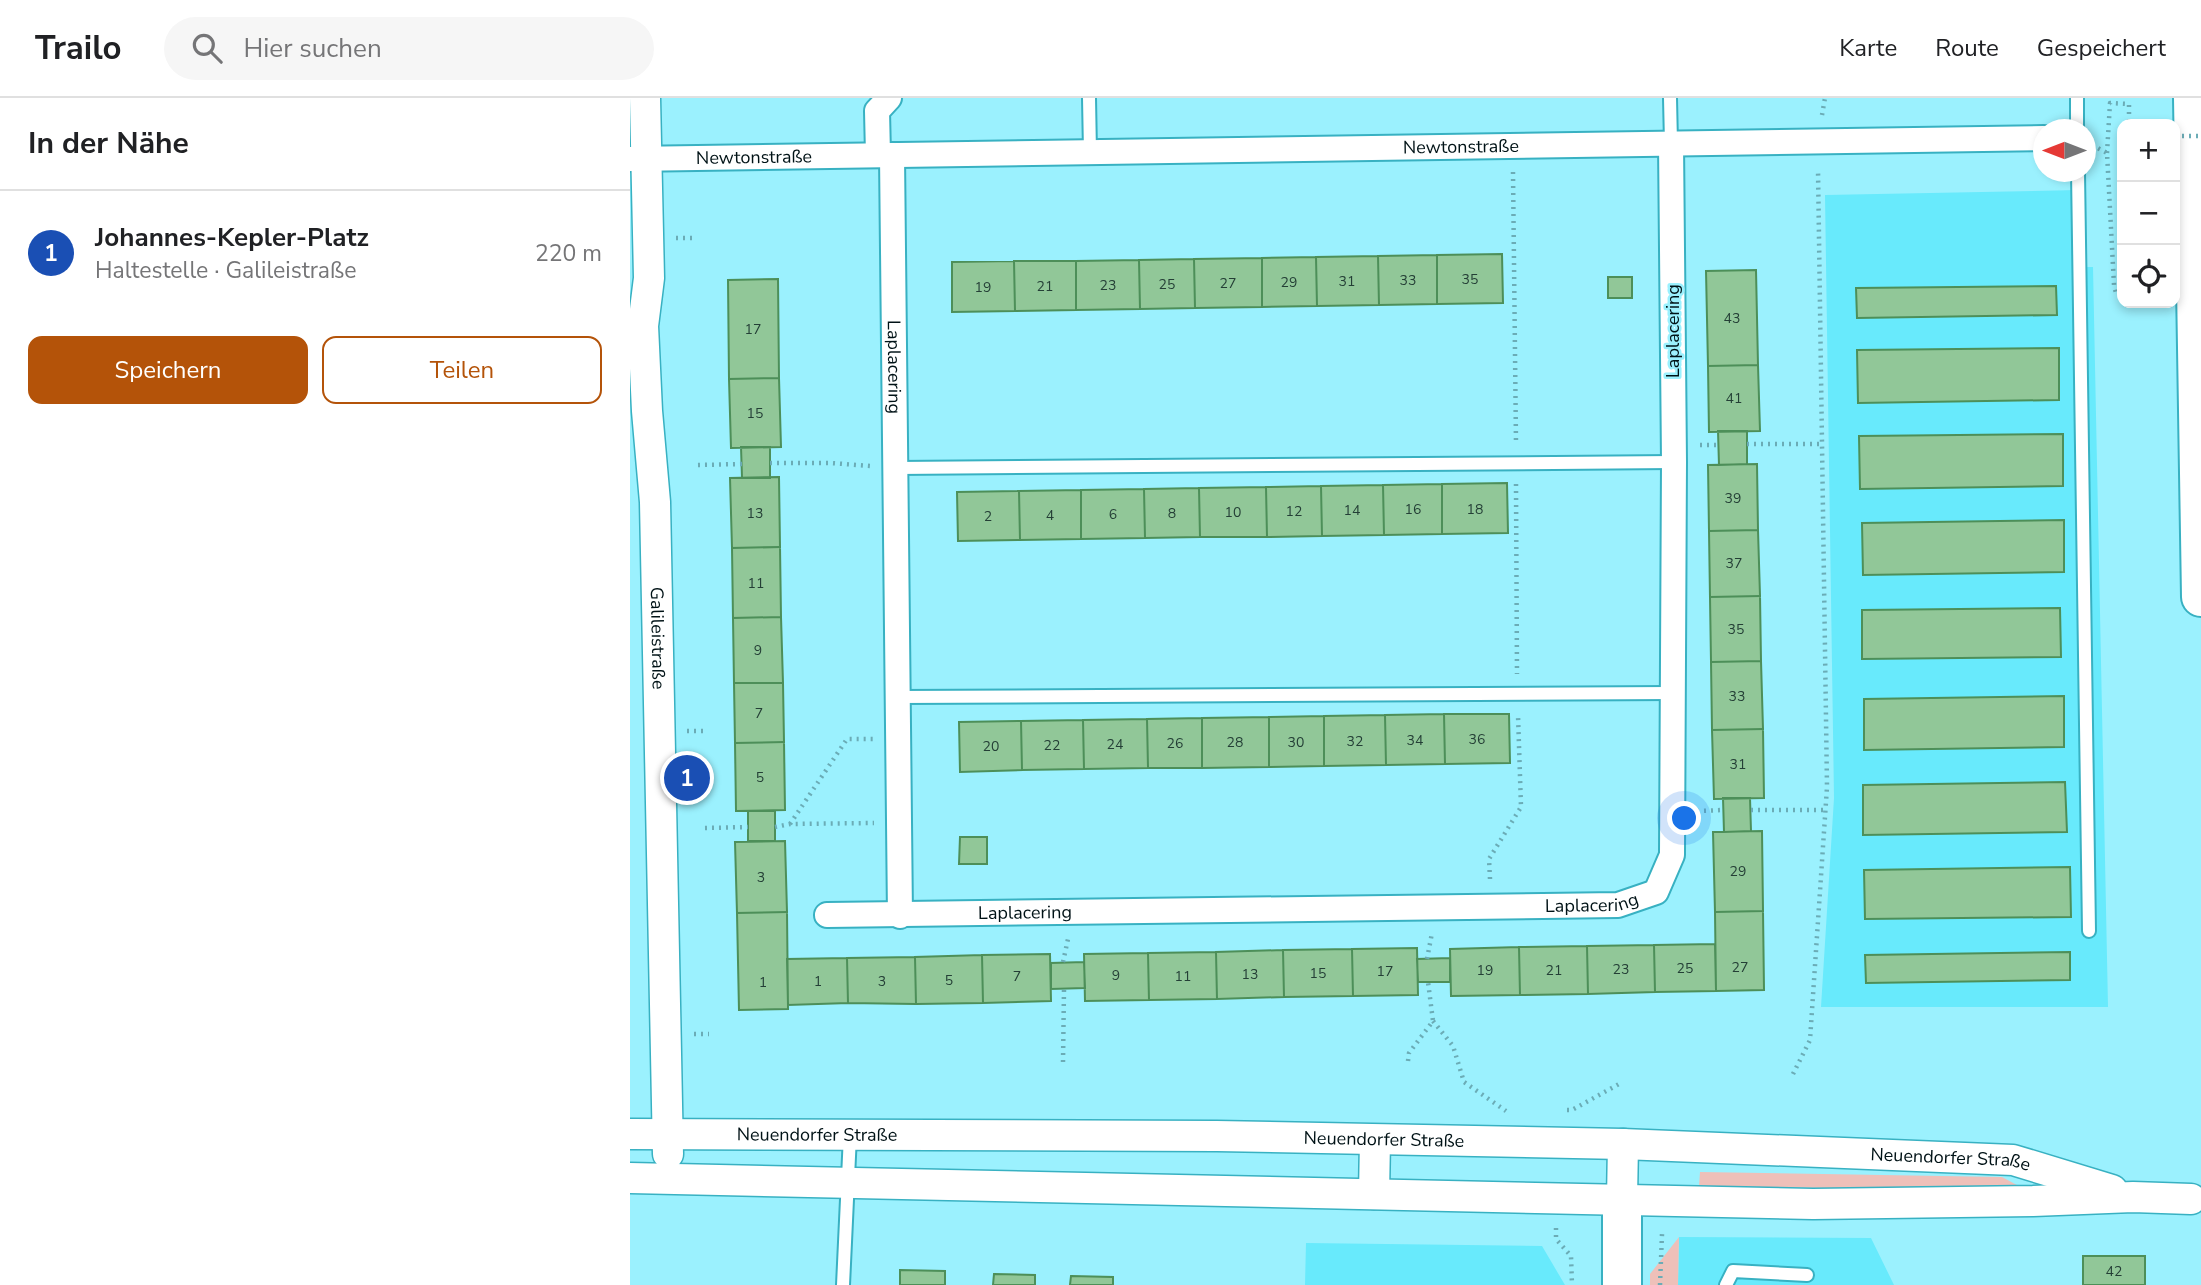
<!DOCTYPE html>
<html lang="de">
<meta charset="utf-8">
<style>
body{margin:0;font-family:"Nunito Sans",sans-serif;background:#f6f6f6;color:#202124}
.controls{position:absolute;right:21px;top:21px;display:grid;overflow:hidden;border-radius:14px;box-shadow:0 4px 10px #0003}
.controls button{width:63px;height:63px;display:grid;place-items:center;padding:0;border:0;border-bottom:2px solid #e0e0e0;background:#fff;color:#202124;font:35px sans-serif}
.compass{position:absolute;left:1403px;top:21px;width:63px;height:63px;border-radius:50%;background:#fff;box-shadow:0 4px 10px #0003;rotate:270deg}
.you{position:absolute;left:1055px;top:721px;width:24px;height:24px;margin:-18px;border:5px solid #fff;border-radius:50%;background:#1a73e8;box-shadow:0 0 0 10px #1a73e833}
.badge{display:grid;place-items:center;width:46px;height:46px;border-radius:50%;background:#b45309;color:#fff;font-size:23px;font-weight:700}
.pin{position:absolute;translate:-50% -50%;border:4px solid #fff;box-shadow:0 2px 7px #0006}
.list{margin:0;padding:0;list-style:none}
h2{display:flex;justify-content:space-between;align-items:center;height:91px;margin:0;padding:0 28px;font-size:30px}
h2 small{font-size:23px;font-weight:400;color:#757577}
.list li{display:grid;grid-template-columns:46px 1fr auto;gap:21px;align-items:center;box-sizing:border-box;height:126px;padding:0 28px;border-top:2px solid #e0e0e0}
.list b{display:block;font-size:26px;white-space:nowrap}
.list p{margin:0;font-size:23px;white-space:nowrap;color:#757577}
.list em{font-size:23px;font-style:normal;color:#757577}
.actions{display:flex;gap:14px;padding:21px 28px}
.actions a{flex:1;padding:16px 0;border:2px solid #b45309;border-radius:14px;text-align:center;font-size:24px;color:#b45309}
.actions .main{background:#b45309;color:#fff}
.icon{flex:none;width:38px;height:38px;fill:none;stroke:currentColor;stroke-width:2;stroke-linecap:round;stroke-linejoin:round}
.map{position:relative;flex:none;width:1571px;height:1187px;overflow:hidden}
header{display:flex;align-items:center;gap:42px;box-sizing:border-box;height:98px;padding:0 35px;background:#fff;border-bottom:2px solid #e0e0e0}
header strong{font-size:33px}
nav{display:flex;gap:38px;margin-inline-start:auto;font-size:24px}
.search{width:490px;height:63px;background:#f6f6f6;display:flex;align-items:center;gap:18px;box-sizing:border-box;padding:0 24px;border-radius:38px;color:#757577;font-size:26px}
main{display:flex}
aside{flex:1;background:#fff}
.map>svg:first-child{display:block}
.built{fill:#68eafc}
.green{fill:#eec0b9}
.building{fill:#91c798;stroke:#4d8f59;stroke-width:2}
.lines{fill:none;stroke-linecap:round;stroke-linejoin:round}
.service-casing{stroke:#38b1c2;stroke-width:16}
.minor-casing{stroke:#38b1c2;stroke-width:28}
.tertiary-casing{stroke:#38b1c2;stroke-width:33}
.trunk-casing{stroke:#38b1c2;stroke-width:42}
.path{stroke:#6bacb6;stroke-width:4.5;stroke-dasharray:2 5;stroke-linecap:butt}
.service{stroke:#fff;stroke-width:12}
.minor{stroke:#fff;stroke-width:24}
.tertiary{stroke:#fff;stroke-width:30}
.trunk{stroke:#fff;stroke-width:38}
.path-bridge{stroke:#6bacb6;stroke-width:4.5;stroke-dasharray:2 5;stroke-linecap:butt}
.labels{text-anchor:middle;stroke-width:5;stroke-linejoin:round;paint-order:stroke}
.number-label{font-size:14px;fill:#243f36}
.street-label{font-size:18px;fill:#001216;stroke:#9bf1fe}
</style>
<header>
<strong>Trailo</strong>
<div class="search"><svg class="icon" aria-label="search" viewBox="0 0 24 24"><circle cx="10" cy="10" r="6"/><path d="M15 15l6 6"/></svg>Hier suchen</div>
<nav><a>Karte</a><a>Route</a><a>Gespeichert</a></nav>
</header>
<main>
<aside>
<h2>In der Nähe<small></small></h2>
<ul class="list">
<li><span class="badge" style="background:#1a4fb4">1</span><div><b>Johannes-Kepler-Platz</b><p>Haltestelle · Galileistraße</p></div><em>220 m</em></li>
</ul>
<div class="actions"><a class="main">Speichern</a><a>Teilen</a></div>
</aside>
<div class="map">
<svg width="1571" height="1187" viewBox="0 0 1571 1187">
<rect width="100%" height="100%" fill="#9bf1fe"/>
<path class="built" d="M1449,92L1451,169H1463L1478,909H1191L1204,700L1195,97Z
M1049,1139L1241,1140L1264,1187H1048Z
M676,1145L912,1148L935,1187H675Z"/>
<path class="green" d="M1070,1074L1372,1079L1398,1093L1069,1088Z
M1049,1139L1048,1187H1020V1176Z"/>
<path class="building" d="M872,156L873,205L807,206V157Z
M807,157V206L749,207L748,158Z
M748,158L749,207L687,208L686,159Z
M686,159L687,208L632,209V160Z
M632,160V209L565,210L564,161Z
M564,161L565,210L510,211L509,162Z
M509,162L510,211L446,212V163Z
M384,163H446V212L385,213Z
M384,163L385,213L322,214V164Z
M1126,172L1128,267L1078,268L1076,173Z
M978,179H1002V200H978Z
M148,181L149,280L99,281L98,182Z
M1426,188L1427,217L1227,220L1226,190Z
M1429,250V302L1228,305L1227,252Z
M1128,267L1130,333L1079,334L1078,268Z
M149,280L151,349L101,350L99,281Z
M1088,333H1117V366L1089,367Z
M1433,336V388L1230,391L1229,338Z
M111,349H140V380H112Z
M1127,366L1128,432L1079,433L1078,367Z
M149,379L150,449L102,450L100,380Z
M877,385L878,435L812,436V386Z
M812,386V436L754,437L753,387Z
M753,387L754,437L692,438L691,388Z
M691,388L692,438L637,439L636,389Z
M636,389L637,439H570L569,390Z
M569,390L570,439L515,440L514,391Z
M514,391L515,440L451,441V392Z
M451,392V441L390,442L389,393Z
M389,393L390,442L328,443L327,394Z
M1434,422V474L1233,477L1232,425Z
M1128,432L1130,498L1080,499L1079,433Z
M150,449L151,519L103,520L102,450Z
M1130,498L1131,563L1081,564L1080,499Z
M1430,510L1431,559L1232,561V512Z
M151,519L153,585H104L103,520Z
M1131,563L1133,631L1082,632L1081,564Z
M104,585H153L154,644L105,645Z
M1434,598V649L1234,652V601Z
M814,616L815,666L756,667L755,617Z
M814,616H879L880,665L815,666Z
M755,617L756,667L694,668V618Z
M694,618V668L639,669V619Z
M639,619V669L572,670V620Z
M572,620V670H518L517,621Z
M517,621L518,670L454,671L453,622Z
M453,622L454,671L392,672L391,623Z
M391,623L392,672L330,674L329,624Z
M1133,631L1134,700L1084,701L1082,632Z
M154,644L155,712L106,713L105,645Z
M1435,684L1437,734L1233,737V687Z
M1093,700H1120L1121,733L1094,734Z
M118,713H145V743H118Z
M1132,733L1133,813L1085,814L1083,734Z
M330,739H357V766H329Z
M155,743L157,814L107,815L105,744Z
M1440,769L1441,819L1235,821L1234,772Z
M1133,813L1134,892L1086,893L1085,814Z
M157,814L158,911L109,912L107,815Z
M1085,846L1086,893L1025,894L1024,847Z
M1024,847L1025,894L958,896L957,848Z
M957,848L958,896L890,897L889,849Z
M889,849L890,897L821,898L820,851Z
M787,850L788,897L723,898L722,851Z
M722,851L723,898L654,899L653,852Z
M653,852L654,899L587,901L586,854Z
M586,854L587,901L519,902L518,855Z
M1440,854V882L1236,885L1235,857Z
M518,855L519,902L455,903L454,856Z
M420,856L421,903L353,905L352,857Z
M352,857L353,905L286,906L285,859Z
M285,859L286,906L218,905L217,860Z
M217,860L218,905L158,907L157,861Z
M820,860V884H788L787,861Z
M454,864L455,890L421,891V865Z
M1453,1158H1515V1187H1453Z
M270,1172L315,1173V1187H270Z
M364,1176L405,1177V1187H363Z
M441,1178L483,1179V1187H440Z"/>
<g class="lines">
<defs>
<path id="service" d="M459,0L460,54
M1040,0L1041,45
M1447,0V32
M1448,74L1459,833
M266,370L1044,364
M268,599L1043,595
M213,1187L220,1037
M1096,1187L1103,1173L1177,1177"/>
<g id="minor">
<path d="M248,57L247,13L259,0"/>
<path id="s1" d="M262,57L270,818"/>
<path id="s2" d="M0,61L1414,40"/>
<path id="s3" d="M197,817L988,807L1026,794L1042,757L1044,364L1041,45"/>
</g>
<g id="tertiary">
<path id="s4" d="M15,0L19,180L13,228L17,313L25,404L38,1056"/>
<path id="s5" d="M0,1036L587,1038L993,1046L1383,1062L1482,1092"/>
<path d="M0,1080L1183,1106L1403,1103L1503,1099L1561,1101"/>
<path d="M744,1096L745,1042"/>
<path d="M992,1101L993,1046"/>
</g>
<path id="trunk" d="M1563,0L1571,499
M992,1101V1187"/>
</defs>
<use href="#service" class="service-casing"/>
<use href="#minor" class="minor-casing"/>
<use href="#tertiary" class="tertiary-casing"/>
<use href="#trunk" class="trunk-casing"/>
<path class="path" d="M1192,17L1195,0
M1462,47L1477,55L1484,187L1486,195L1492,198
M1477,55L1480,5L1499,6V26
M883,74L886,345
M46,140H64
M1117,346H1192
M1070,347H1089
M140,365H201L240,368
M68,367L112,366
M886,386L887,576
M57,633H73
M1121,712H1196
M1067,713L1093,712
M160,726L217,641H243
M145,729L160,726L244,725
M75,730L118,729
M860,781L859,761L891,709L888,617
M797,861L802,835
M433,864L438,841
M803,923L823,948L834,984L876,1013
M64,936H79
M778,963L779,955L803,923L798,884
M433,964L434,891
M1163,976L1180,942L1197,689L1188,71
M937,1012H942L989,986
M926,1130V1141L941,1158L942,1187
M1030,1187L1032,1136"/>
<use href="#service" class="service"/>
<use href="#minor" class="minor"/>
<use href="#tertiary" class="tertiary"/>
<use href="#trunk" class="trunk"/>
<path class="path-bridge" d="M1545,38H1571"/>
</g>
<g class="labels">
<g class="number-label">
<text x="840" y="186">35</text>
<text x="778" y="187">33</text>
<text x="717" y="188">31</text>
<text x="659" y="189">29</text>
<text x="598" y="190">27</text>
<text x="537" y="191">25</text>
<text x="478" y="192">23</text>
<text x="415" y="193">21</text>
<text x="353" y="194">19</text>
<text x="1102" y="225">43</text>
<text x="123" y="236">17</text>
<text x="1104" y="305">41</text>
<text x="125" y="320">15</text>
<text x="1103" y="405">39</text>
<text x="783" y="416">16</text>
<text x="845" y="416">18</text>
<text x="722" y="417">14</text>
<text x="664" y="418">12</text>
<text x="603" y="419">10</text>
<text x="125" y="420">13</text>
<text x="542" y="420">8</text>
<text x="483" y="421">6</text>
<text x="420" y="422">4</text>
<text x="358" y="423">2</text>
<text x="1104" y="470">37</text>
<text x="126" y="490">11</text>
<text x="1106" y="536">35</text>
<text x="128" y="557">9</text>
<text x="1107" y="603">33</text>
<text x="129" y="620">7</text>
<text x="847" y="646">36</text>
<text x="785" y="647">34</text>
<text x="725" y="648">32</text>
<text x="605" y="649">28</text>
<text x="666" y="649">30</text>
<text x="545" y="650">26</text>
<text x="485" y="651">24</text>
<text x="422" y="652">22</text>
<text x="361" y="653">20</text>
<text x="1108" y="671">31</text>
<text x="130" y="684">5</text>
<text x="1108" y="778">29</text>
<text x="131" y="784">3</text>
<text x="1110" y="874">27</text>
<text x="1055" y="875">25</text>
<text x="991" y="876">23</text>
<text x="855" y="877">19</text>
<text x="924" y="877">21</text>
<text x="755" y="878">17</text>
<text x="688" y="880">15</text>
<text x="620" y="881">13</text>
<text x="486" y="882">9</text>
<text x="387" y="883">7</text>
<text x="553" y="883">11</text>
<text x="319" y="887">5</text>
<text x="188" y="888">1</text>
<text x="252" y="888">3</text>
<text x="133" y="889">1</text>
<text x="1484" y="1178">42</text>
</g>
<g class="street-label">
<text dy="6" stroke="none"><textPath href="#s2" startOffset="831">Newtonstraße</textPath></text>
<text dy="6" stroke="none"><textPath href="#s2" startOffset="124">Newtonstraße</textPath></text>
<text transform="translate(1043 233) rotate(-90)" y="6">Laplacering</text>
<text dy="6" stroke="none"><textPath href="#s1" startOffset="212">Laplacering</textPath></text>
<text dy="6" stroke="none"><textPath href="#s4" startOffset="541">Galileistraße</textPath></text>
<text dy="6" stroke="none"><textPath href="#s3" startOffset="765">Laplacering</textPath></text>
<text dy="6" stroke="none"><textPath href="#s3" startOffset="198">Laplacering</textPath></text>
<text dy="6" stroke="none"><textPath href="#s5" startOffset="187">Neuendorfer Straße</textPath></text>
<text dy="6" stroke="none"><textPath href="#s5" startOffset="754">Neuendorfer Straße</textPath></text>
<text dy="6" stroke="none"><textPath href="#s5" startOffset="1321">Neuendorfer Straße</textPath></text>
</g>
</g>
</svg>
<div class="controls">
<button>+</button>
<button>−</button>
<button><svg class="icon" aria-label="locate" viewBox="0 0 24 24"><circle cx="12" cy="12" r="6"/><path d="M12 2v4M12 18v4M2 12h4M18 12h4"/></svg></button>
</div>
<svg class="compass" viewBox="-18 -18 36 36"><path d="M0-13l5 13h-10z" fill="#e53935"/><path d="M0 13l5-13h-10z" fill="#757577"/></svg>
<div class="you"></div>
<div class="pin badge" style="left:57px;top:680px;background:#1a4fb4">1</div>
</div>
</main>
